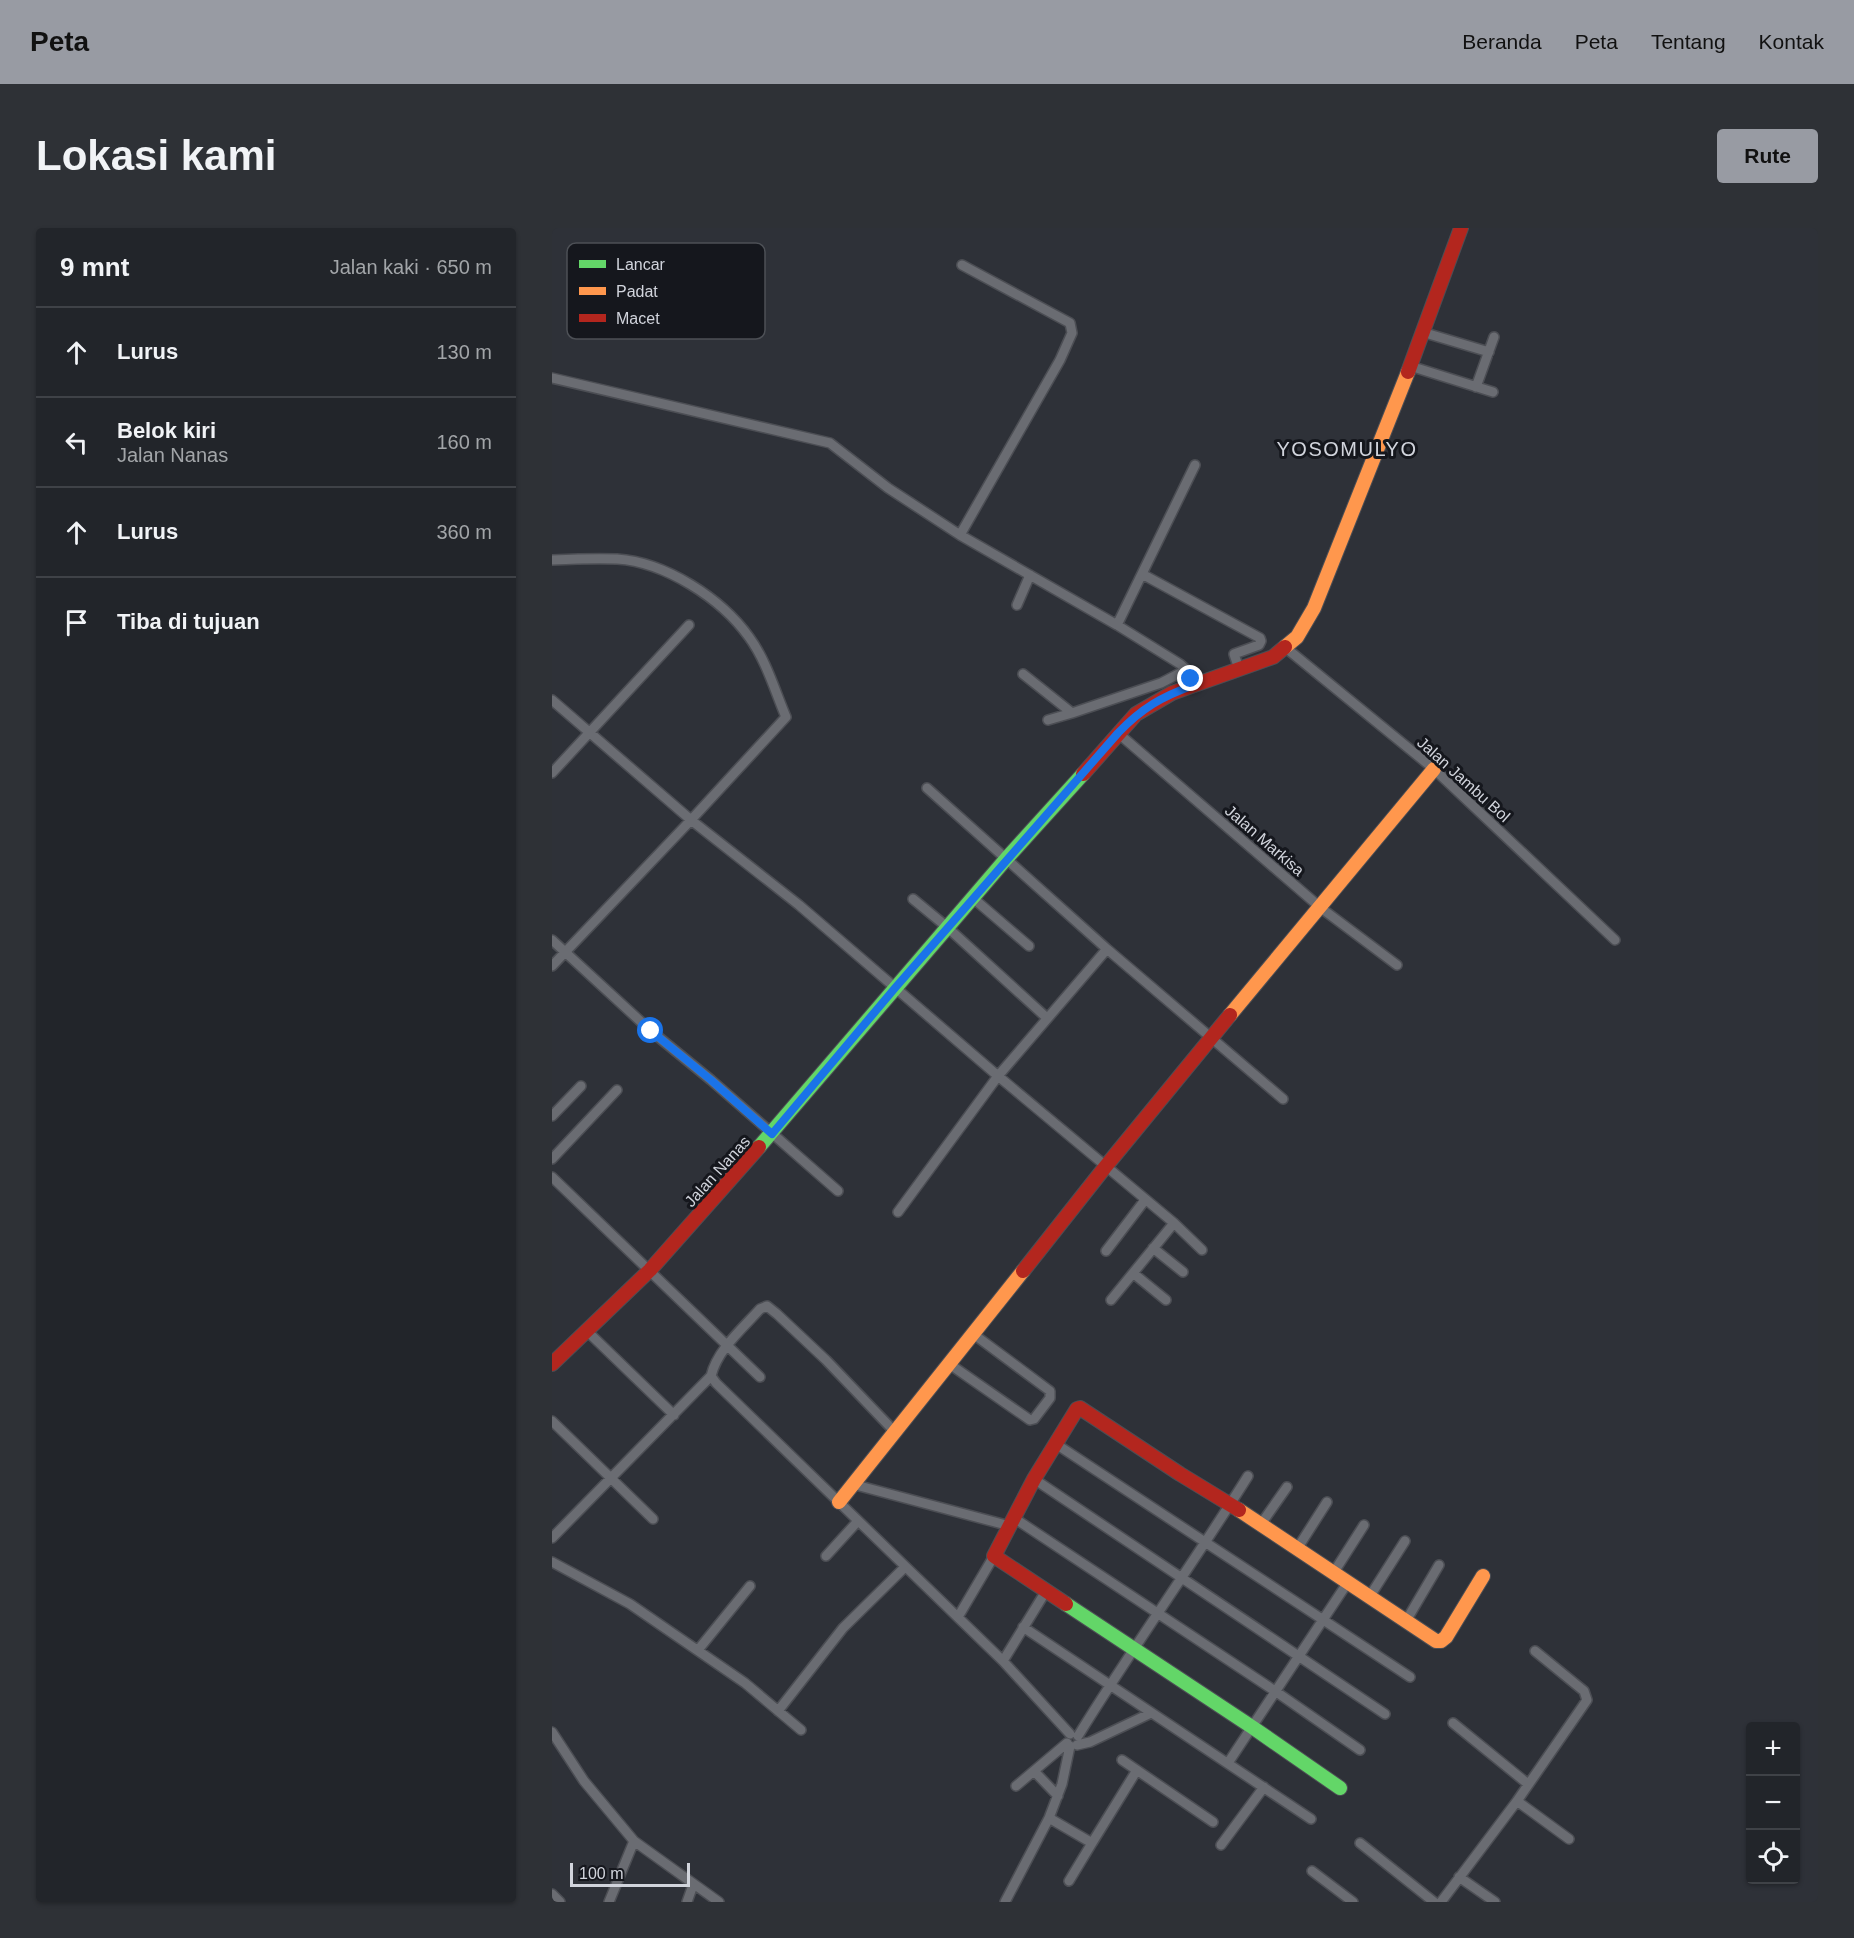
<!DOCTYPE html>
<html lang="id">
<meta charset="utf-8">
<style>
body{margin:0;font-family:Arial,sans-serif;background:#2e3136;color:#f1f3f6}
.controls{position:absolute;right:18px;bottom:18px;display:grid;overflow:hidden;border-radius:6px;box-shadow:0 2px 4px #0004}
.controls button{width:54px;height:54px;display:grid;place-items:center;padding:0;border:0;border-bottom:2px solid #3f4247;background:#22252a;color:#f1f3f6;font:30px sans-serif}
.scale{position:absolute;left:18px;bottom:15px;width:120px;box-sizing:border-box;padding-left:6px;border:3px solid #d1d4dc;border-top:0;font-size:16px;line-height:21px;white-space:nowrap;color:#d1d4dc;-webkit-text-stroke:4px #15171d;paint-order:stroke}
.stop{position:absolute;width:18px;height:18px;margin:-14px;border:4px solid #1a73e8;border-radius:50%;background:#fff}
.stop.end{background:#1a73e8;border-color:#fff;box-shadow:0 2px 6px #0008}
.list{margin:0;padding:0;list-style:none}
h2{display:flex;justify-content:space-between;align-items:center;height:78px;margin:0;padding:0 24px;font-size:26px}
h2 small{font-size:20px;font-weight:400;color:#a2a5a8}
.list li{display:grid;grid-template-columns:39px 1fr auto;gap:18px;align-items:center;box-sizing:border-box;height:90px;padding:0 24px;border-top:2px solid #3f4247}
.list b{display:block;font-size:22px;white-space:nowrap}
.list p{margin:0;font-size:20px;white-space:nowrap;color:#a2a5a8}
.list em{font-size:20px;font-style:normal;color:#a2a5a8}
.icon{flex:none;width:33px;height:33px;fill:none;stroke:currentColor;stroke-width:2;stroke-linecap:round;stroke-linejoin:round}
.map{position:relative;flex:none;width:1266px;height:1674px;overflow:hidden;border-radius:6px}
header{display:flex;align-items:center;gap:36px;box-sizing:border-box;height:84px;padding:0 30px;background:#989ba3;color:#111}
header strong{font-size:28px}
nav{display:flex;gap:33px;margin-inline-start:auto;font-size:21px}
.intro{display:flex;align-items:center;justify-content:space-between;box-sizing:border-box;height:144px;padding:0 36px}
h1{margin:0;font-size:42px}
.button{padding:15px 27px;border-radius:6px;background:#989ba3;color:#111;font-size:21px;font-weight:700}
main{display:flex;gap:36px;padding:0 36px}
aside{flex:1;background:#22252a;border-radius:6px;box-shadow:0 2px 4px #0004}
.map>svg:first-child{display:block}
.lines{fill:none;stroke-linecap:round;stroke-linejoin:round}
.street-casing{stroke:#4c4e54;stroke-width:12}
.fast-casing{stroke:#4c4e54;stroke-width:16}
.slow-casing{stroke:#4c4e54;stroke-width:16}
.jam-casing{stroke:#4c4e54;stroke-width:16}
.street{stroke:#6a6c72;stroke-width:9}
.fast{stroke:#63d668;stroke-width:14}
.slow{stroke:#ff974d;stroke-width:14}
.jam{stroke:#b3261e;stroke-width:14}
.route{stroke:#1a73e8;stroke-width:8}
.labels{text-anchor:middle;stroke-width:6;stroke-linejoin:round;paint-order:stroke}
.street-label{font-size:16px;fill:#d1d4dc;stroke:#15171d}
.quarter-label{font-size:20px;letter-spacing:1.5px;fill:#d1d4dc;stroke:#15171d}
.key{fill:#15171d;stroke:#4d5056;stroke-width:1.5}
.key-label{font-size:16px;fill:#d1d4dc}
</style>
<header>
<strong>Peta</strong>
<nav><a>Beranda</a><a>Peta</a><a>Tentang</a><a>Kontak</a></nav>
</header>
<div class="intro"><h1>Lokasi kami</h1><a class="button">Rute</a></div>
<main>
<aside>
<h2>9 mnt<small>Jalan kaki · 650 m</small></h2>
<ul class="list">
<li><svg class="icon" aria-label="ahead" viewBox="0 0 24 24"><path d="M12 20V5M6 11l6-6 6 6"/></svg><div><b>Lurus</b></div><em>130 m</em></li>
<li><svg class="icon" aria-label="left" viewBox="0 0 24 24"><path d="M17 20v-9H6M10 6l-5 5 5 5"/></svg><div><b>Belok kiri</b><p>Jalan Nanas</p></div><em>160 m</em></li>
<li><svg class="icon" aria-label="ahead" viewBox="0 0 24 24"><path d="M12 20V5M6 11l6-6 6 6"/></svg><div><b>Lurus</b></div><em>360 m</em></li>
<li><svg class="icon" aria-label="arrive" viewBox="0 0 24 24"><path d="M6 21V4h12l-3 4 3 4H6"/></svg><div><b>Tiba di tujuan</b></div></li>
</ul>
</aside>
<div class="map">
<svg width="1266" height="1674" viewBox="0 0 1266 1674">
<rect width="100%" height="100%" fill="#2e3138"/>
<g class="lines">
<defs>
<path id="street" d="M870,104L937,124
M858,138L941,164
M0,150L278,215L336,260L408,307L565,397L628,436L637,444L642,457
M924,159L942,109
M408,307L508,132L520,105L518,95L410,37
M0,332C21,331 43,330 65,331C113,334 169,370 197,409C214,432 223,463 234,489L139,592L0,738
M590,346L708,410L709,413L707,417L682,426L687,441
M465,377L478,347
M565,397L643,237
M734,420L882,541L1063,712
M471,446L520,485L609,455L634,442
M0,472L139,592L247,677L446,848L622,995L650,1022
M496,492L520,485
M566,505L769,680L845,737
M0,545L137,397
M375,560L555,721L731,871
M421,670L477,718
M361,671L395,699L495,790
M0,712L99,803L159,852L286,963
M0,888L29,858
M0,931L65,862
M0,949L208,1149
M346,984L446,848L555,721
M601,1020L631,1044
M554,1023L593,972
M581,1045L614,1072
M559,1072L622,995
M35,1103L122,1187
M396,1135L478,1192L482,1191L498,1170V1163L420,1105
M0,1193L101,1291
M342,1203L274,1132L225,1086L215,1078L208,1081C191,1100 165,1122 159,1148L164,1155L451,1433L518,1506
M504,1216L858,1449
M482,1251L833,1486
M300,1256L458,1298
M462,1290L723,1463L808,1522
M709,1296L735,1259
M0,1310L159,1148
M745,1321L775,1274
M274,1328L306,1293
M0,1334L78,1376L193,1455L249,1502
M782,1344L812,1297
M818,1368L853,1313
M406,1389L442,1328
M854,1393L887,1337
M471,1399L759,1591
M146,1422L198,1358
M451,1433L494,1363
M226,1483L291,1400L353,1339
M901,1495L976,1556
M0,1504L32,1553L82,1613L167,1674
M526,1508C580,1420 641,1336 696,1248
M525,1517L538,1514L599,1485
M570,1532L661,1594
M676,1535L796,1354
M482,1543L506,1568
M464,1558L515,1515
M965,1573L1017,1611
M497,1590L540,1615L517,1653
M540,1615L585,1542
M808,1615L882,1674
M669,1617L712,1559
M760,1643L801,1674
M907,1649L943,1674
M0,1666L8,1674
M57,1674L82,1613
M135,1674L141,1657
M453,1674L497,1590L510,1556L518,1518
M889,1674L965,1573L1035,1472L1032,1463L983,1423"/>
<path id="fast" d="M207,919L454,631L531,546
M514,1376L700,1499L788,1560"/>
<path id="slow" d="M733,419L745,409L762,380L856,144
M678,787L882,541
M287,1274L471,1043
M687,1282L884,1413H889L894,1409L931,1348"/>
<path id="jam" d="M856,144L909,0
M531,546L584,486L620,465L721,429L733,419
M471,1043L554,938L678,787
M0,1136L98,1042L207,919
M514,1376L442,1328L482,1251L525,1181L528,1180L628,1246L687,1282"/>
</defs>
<use href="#street" class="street-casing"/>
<use href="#fast" class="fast-casing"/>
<use href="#slow" class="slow-casing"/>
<use href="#jam" class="jam-casing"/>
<use href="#street" class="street"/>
<use href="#fast" class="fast"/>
<use href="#slow" class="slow"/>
<use href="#jam" class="jam"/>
</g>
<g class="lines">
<path class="route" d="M99,803L159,852L220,906L343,760L566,505C590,480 609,469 642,457L639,451"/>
</g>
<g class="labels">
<g class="street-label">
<text transform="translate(912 551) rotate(42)" y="6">Jalan Jambu Bol</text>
<text transform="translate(713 612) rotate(41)" y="6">Jalan Markisa</text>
<text transform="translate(165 943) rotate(-48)" y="6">Jalan Nanas</text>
</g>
<g class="quarter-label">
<text x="795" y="228">YOSOMULYO</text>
</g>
</g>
<rect x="15" y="15" width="198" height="96" rx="9" class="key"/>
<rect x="27" y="32" width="27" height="8" fill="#63d668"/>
<rect x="27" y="59" width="27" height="8" fill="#ff974d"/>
<rect x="27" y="86" width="27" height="8" fill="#b3261e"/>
<g class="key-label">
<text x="64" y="42">Lancar</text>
<text x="64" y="69">Padat</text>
<text x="64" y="96">Macet</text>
</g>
</svg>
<div class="controls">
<button>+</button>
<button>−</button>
<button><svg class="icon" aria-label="locate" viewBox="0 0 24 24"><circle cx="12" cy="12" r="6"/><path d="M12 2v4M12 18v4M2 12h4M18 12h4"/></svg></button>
</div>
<div class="scale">100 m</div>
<div class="stop" style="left:99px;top:803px"></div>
<div class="stop end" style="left:639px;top:451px"></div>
</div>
</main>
